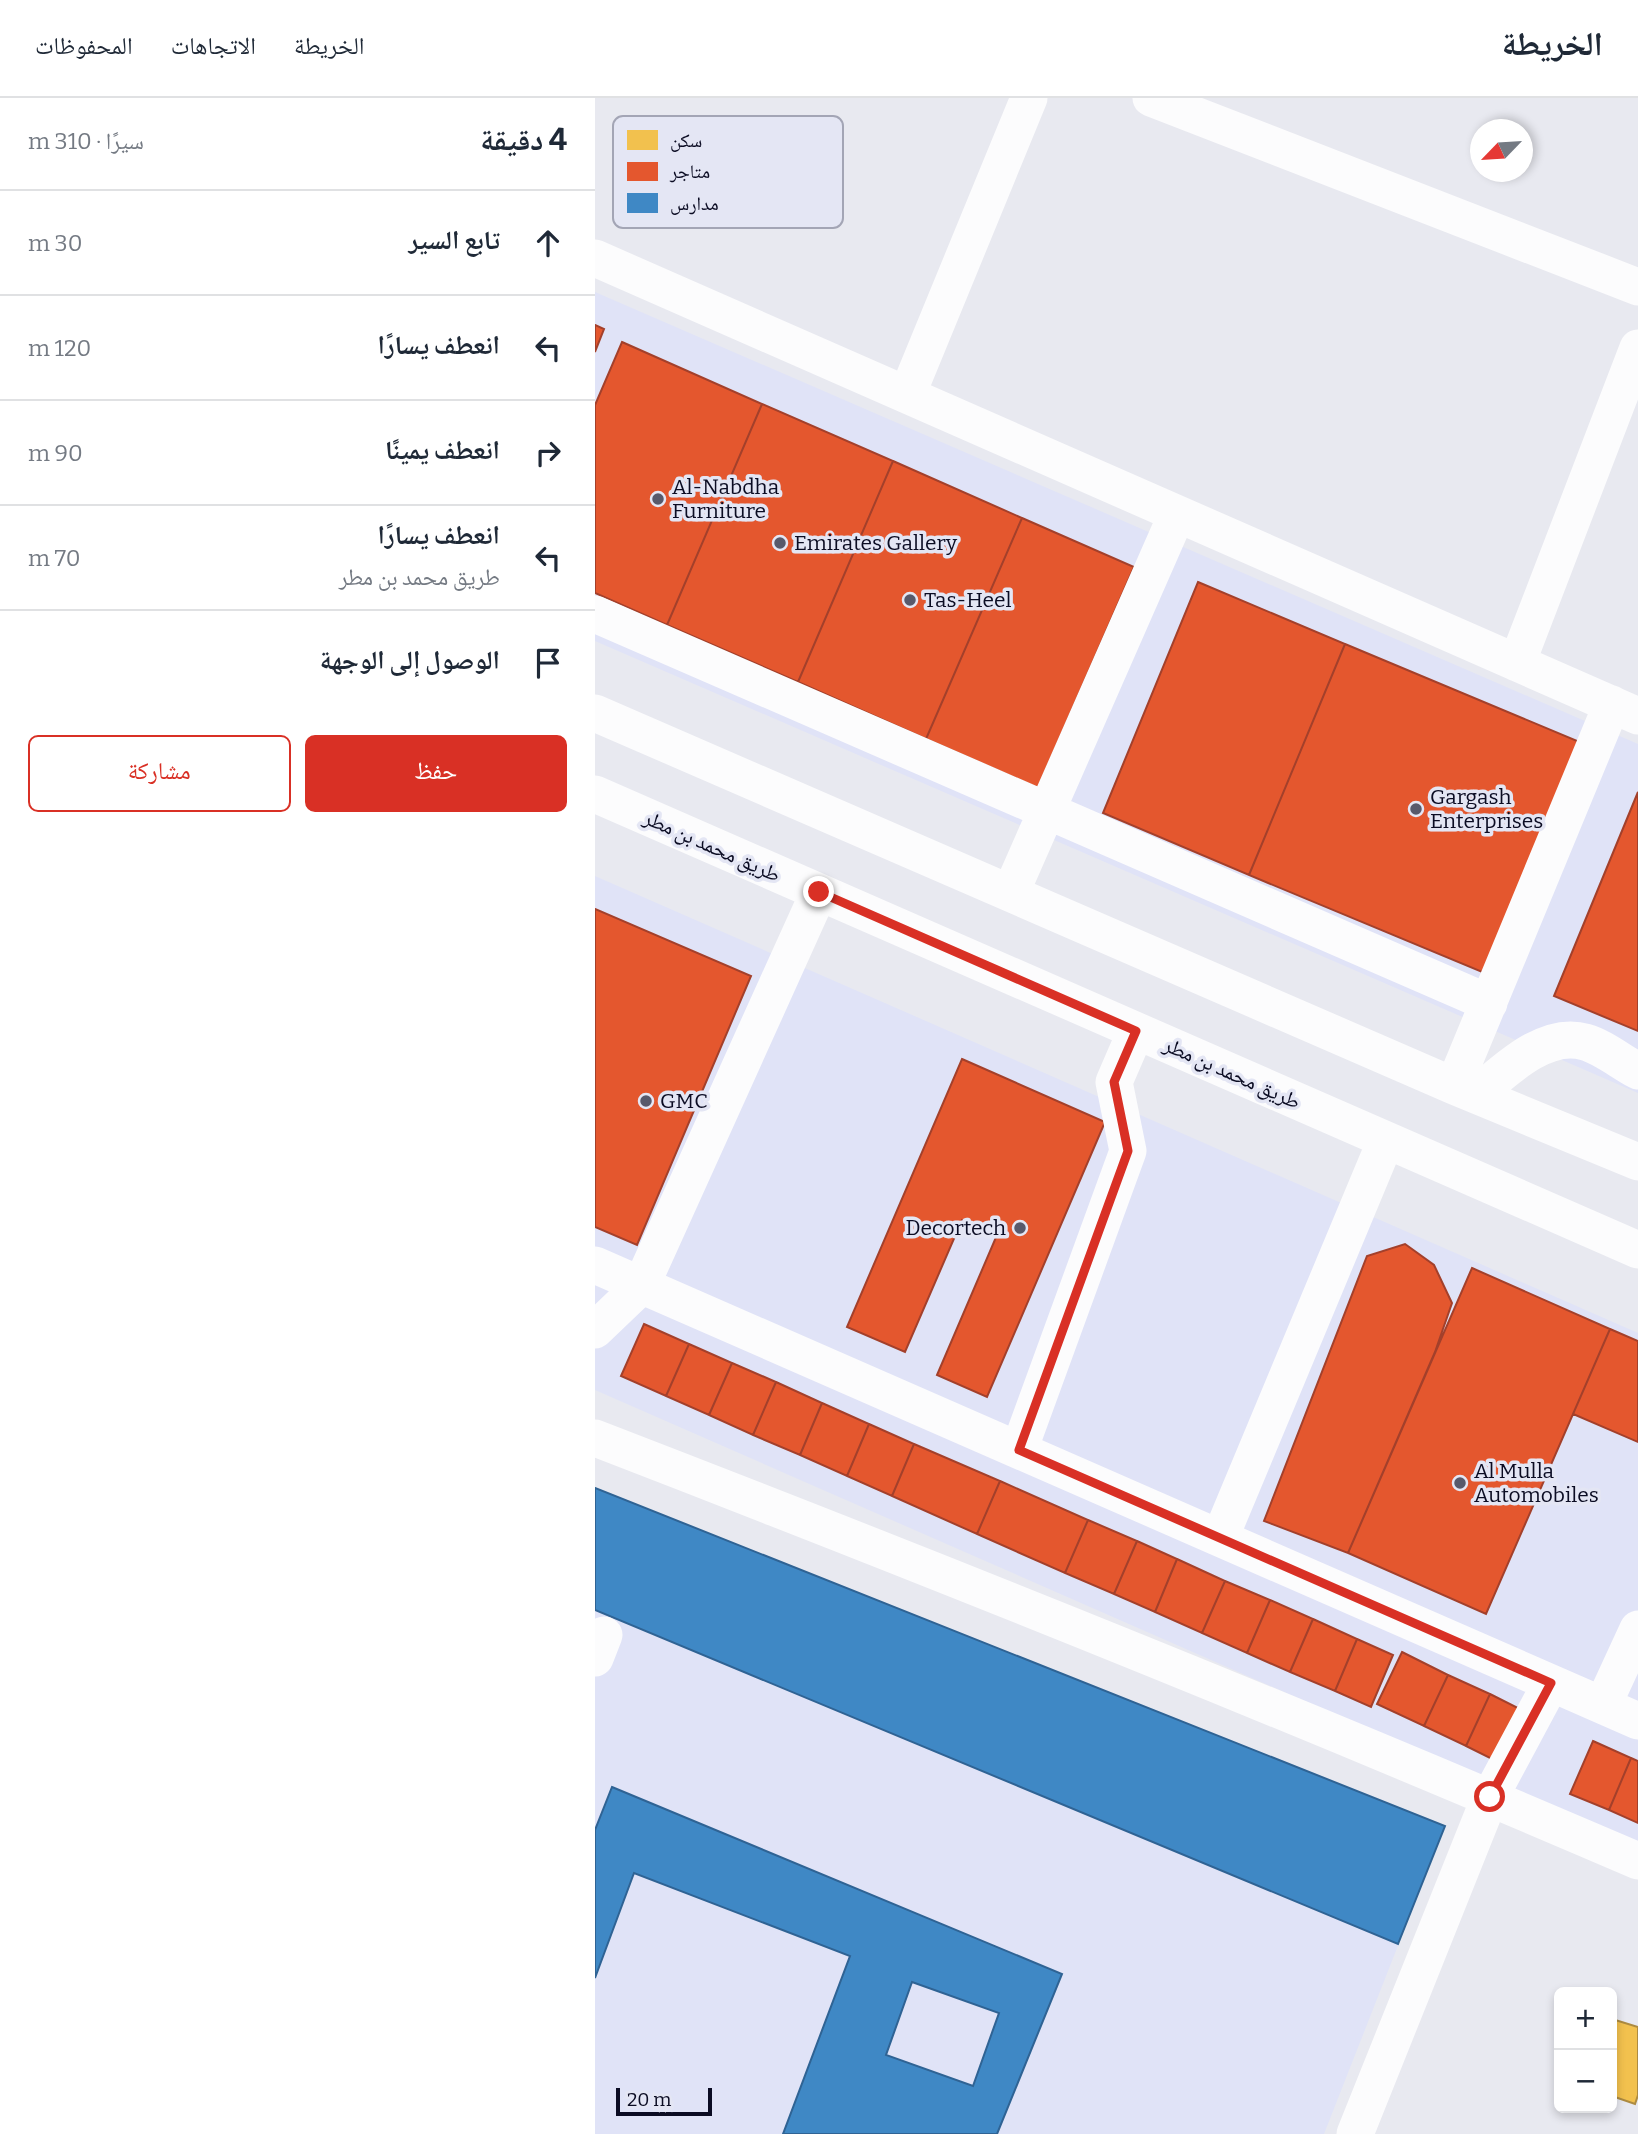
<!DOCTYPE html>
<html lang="ar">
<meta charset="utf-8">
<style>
body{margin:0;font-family:Bitter,"Noto Naskh Arabic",serif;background:#f2f2f3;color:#1f2937;direction:rtl}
.controls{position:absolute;right:21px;bottom:21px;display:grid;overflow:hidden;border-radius:10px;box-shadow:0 4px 10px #0003}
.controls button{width:63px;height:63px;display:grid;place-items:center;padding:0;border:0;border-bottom:2px solid #e0e1e3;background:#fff;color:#1f2937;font:35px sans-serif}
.compass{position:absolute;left:875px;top:21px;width:63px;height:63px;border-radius:50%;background:#fff;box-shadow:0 4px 10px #0003;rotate:245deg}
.scale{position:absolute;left:21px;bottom:18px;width:96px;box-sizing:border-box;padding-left:7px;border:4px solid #0b0c23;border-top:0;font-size:19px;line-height:24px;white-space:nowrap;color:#0b0c23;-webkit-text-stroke:5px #e4e6f4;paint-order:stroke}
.stop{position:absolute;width:21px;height:21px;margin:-16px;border:5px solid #d93025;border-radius:50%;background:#fff}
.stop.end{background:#d93025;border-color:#fff;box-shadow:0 2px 7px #0008}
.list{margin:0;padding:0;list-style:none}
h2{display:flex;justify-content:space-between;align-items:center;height:91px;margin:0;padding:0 28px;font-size:30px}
h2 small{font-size:23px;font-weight:400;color:#747a83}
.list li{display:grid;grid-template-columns:46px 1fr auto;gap:21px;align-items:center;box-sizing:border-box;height:105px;padding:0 28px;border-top:2px solid #e0e1e3}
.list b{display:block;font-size:26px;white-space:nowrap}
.list p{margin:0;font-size:23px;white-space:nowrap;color:#747a83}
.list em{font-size:23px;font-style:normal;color:#747a83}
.actions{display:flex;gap:14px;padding:21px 28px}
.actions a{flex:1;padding:16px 0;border:2px solid #d93025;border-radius:10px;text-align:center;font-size:24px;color:#d93025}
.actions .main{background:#d93025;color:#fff}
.icon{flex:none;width:38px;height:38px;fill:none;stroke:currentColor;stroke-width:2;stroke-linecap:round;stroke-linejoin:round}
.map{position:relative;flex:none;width:1043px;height:2036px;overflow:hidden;direction:ltr}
header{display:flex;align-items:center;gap:42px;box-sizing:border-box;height:98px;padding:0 35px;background:#fff;border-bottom:2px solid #e0e1e3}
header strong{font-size:33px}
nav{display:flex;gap:38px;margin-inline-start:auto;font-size:24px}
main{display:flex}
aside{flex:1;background:#fff}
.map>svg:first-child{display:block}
.built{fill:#e0e3f7}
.homes{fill:#f2c14e;stroke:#ad8b41;stroke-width:2}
.shops{fill:#e4572e;stroke:#a3402b;stroke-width:2}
.schools{fill:#3f88c5;stroke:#2f6394;stroke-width:2;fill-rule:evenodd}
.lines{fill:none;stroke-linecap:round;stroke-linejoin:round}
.minor{stroke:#fcfcfd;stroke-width:37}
.route{stroke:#d93025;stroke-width:9}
.poi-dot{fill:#58596b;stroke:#e4e6f4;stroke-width:2.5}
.labels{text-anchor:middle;stroke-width:7;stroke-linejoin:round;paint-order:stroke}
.poi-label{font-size:21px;fill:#0b0c23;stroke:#e4e6f4;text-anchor:start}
.street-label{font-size:21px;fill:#0b0c23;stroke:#e4e6f4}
.key{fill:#e4e6f4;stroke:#a3a5b5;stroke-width:2}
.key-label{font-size:19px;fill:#0b0c23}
</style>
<header>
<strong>الخريطة</strong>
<nav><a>الخريطة</a><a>الاتجاهات</a><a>المحفوظات</a></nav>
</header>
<main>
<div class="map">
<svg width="1043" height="2036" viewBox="0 0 1043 2036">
<rect width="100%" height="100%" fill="#e8e9f0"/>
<path class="built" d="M0,194L1043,646V995L0,543Z
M0,778L1043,1235V1749L0,1292Z
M0,1390L850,1728L729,2036H0Z"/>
<path class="homes" d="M1017,1921L1043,1929V1997L1040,2006L1017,1998Z"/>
<path class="shops" d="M0,227L9,231L0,254Z
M27,244L167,306L72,527L0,495V307Z
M167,306L298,363L203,584L72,527Z
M298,363L427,420L331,641L203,584Z
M427,420L539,469L443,690L331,641Z
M603,484L750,546L654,777L508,715Z
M750,546L987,645L892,876L654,777Z
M1043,694V933L959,898Z
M0,811L156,878L42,1147L0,1129Z
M367,961L510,1024L392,1299L342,1277L402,1137L367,1122L310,1254L252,1229Z
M810,1146L839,1167L857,1205L840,1254L753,1455L669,1423L772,1158Z
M877,1170L1015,1231L891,1516L753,1455Z
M49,1226L94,1246L71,1298L26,1278Z
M1015,1231L1043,1243V1344L978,1316Z
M94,1246L137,1265L114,1317L71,1298Z
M137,1265L181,1284L158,1337L114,1317Z
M181,1284L227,1305L205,1357L158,1337Z
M227,1305L274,1326L252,1378L205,1357Z
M274,1326L319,1346L297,1398L252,1378Z
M319,1346L405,1383L382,1436L297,1398Z
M405,1383L493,1422L470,1475L382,1436Z
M493,1422L542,1443L519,1496L470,1475Z
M542,1443L582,1461L560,1514L519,1496Z
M582,1461L630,1483L607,1535L560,1514Z
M630,1483L675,1502L652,1555L607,1535Z
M675,1502L718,1521L695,1574L652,1555Z
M718,1521L762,1541L740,1593L695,1574Z
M762,1541L798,1557L776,1609L740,1593Z
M807,1554L853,1577L829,1628L782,1606Z
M853,1577L895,1596L871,1648L829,1628Z
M895,1596L931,1614L907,1666L871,1648Z
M998,1643L1036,1660L1014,1712L975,1696Z
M1036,1660L1043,1663V1725L1014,1712Z"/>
<path class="schools" d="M0,1390L850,1728L803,1846L0,1512Z
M17,1689L467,1876L402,2036H188L255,1858L39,1775L0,1880V1732ZM317,1884L404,1915L378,1988L291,1957Z"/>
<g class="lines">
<path class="minor" d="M556,0L1043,189
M0,160L1043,618
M312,297L434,0
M0,516L894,905
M922,565L1043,250
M0,615L859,988L1043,1064
M0,696L1043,1152
M416,794L582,416
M859,988L1017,606
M881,997C908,974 950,932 990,944C1008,949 1026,964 1043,973
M0,1167L1043,1623
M0,1232L46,1188L224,794
M0,1340C350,1475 699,1615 1043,1763
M424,1352L533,1053L519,984L541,933
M625,1440L791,1042
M0,1560L9,1537
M1008,1607L1043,1531
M760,2036L895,1699L956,1585"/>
</g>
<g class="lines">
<path class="route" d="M224,794L541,933L519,984L533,1053L424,1352L956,1585L895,1699"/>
</g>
<g class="poi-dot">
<circle cx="63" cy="401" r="7"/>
<circle cx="185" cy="445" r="7"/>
<circle cx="315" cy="502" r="7"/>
<circle cx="821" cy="711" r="7"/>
<circle cx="51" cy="1003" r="7"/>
<circle cx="425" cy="1130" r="7"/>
<circle cx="865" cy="1385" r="7"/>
</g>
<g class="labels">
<g class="poi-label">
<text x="77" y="396">Al-Nabdha<tspan x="77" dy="24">Furniture</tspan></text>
<text x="199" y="452">Emirates Gallery</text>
<text x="329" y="509">Tas-Heel</text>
<text x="835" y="706">Gargash<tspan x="835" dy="24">Enterprises</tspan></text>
<text x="65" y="1010">GMC</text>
<text x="411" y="1137" text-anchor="end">Decortech</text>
<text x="879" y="1380">Al Mulla<tspan x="879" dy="24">Automobiles</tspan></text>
</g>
<g class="street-label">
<text transform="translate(117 748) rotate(24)" y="7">طريق محمد بن مطر</text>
<text transform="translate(637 975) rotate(24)" y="7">طريق محمد بن مطر</text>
</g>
</g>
<rect x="18" y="18" width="230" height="112" rx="10" class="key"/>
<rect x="32" y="32" width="31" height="20" fill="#f2c14e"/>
<rect x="32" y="64" width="31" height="19" fill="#e4572e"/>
<rect x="32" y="95" width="31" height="20" fill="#3f88c5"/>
<g class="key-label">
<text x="75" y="49">سكن</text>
<text x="75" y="80">متاجر</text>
<text x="75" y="112">مدارس</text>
</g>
</svg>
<div class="controls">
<button>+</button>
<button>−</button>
</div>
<svg class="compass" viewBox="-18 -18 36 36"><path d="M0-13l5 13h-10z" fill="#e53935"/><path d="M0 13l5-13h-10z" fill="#747a83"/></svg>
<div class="scale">20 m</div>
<div class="stop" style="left:895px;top:1699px"></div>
<div class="stop end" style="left:224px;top:794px"></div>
</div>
<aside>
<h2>4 دقيقة<small>سيرًا · 310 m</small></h2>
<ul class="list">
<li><svg class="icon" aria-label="ahead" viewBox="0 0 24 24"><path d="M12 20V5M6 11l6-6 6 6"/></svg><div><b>تابع السير</b></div><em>30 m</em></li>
<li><svg class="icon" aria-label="left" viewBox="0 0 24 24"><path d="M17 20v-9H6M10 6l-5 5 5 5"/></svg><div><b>انعطف يسارًا</b></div><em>120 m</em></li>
<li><svg class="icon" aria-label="right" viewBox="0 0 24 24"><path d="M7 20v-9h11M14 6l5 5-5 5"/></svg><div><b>انعطف يمينًا</b></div><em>90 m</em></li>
<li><svg class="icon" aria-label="left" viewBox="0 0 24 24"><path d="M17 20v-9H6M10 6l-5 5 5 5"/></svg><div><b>انعطف يسارًا</b><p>طريق محمد بن مطر</p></div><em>70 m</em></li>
<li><svg class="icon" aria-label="arrive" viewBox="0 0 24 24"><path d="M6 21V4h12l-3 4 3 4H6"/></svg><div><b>الوصول إلى الوجهة</b></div></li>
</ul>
<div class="actions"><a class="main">حفظ</a><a>مشاركة</a></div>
</aside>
</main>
